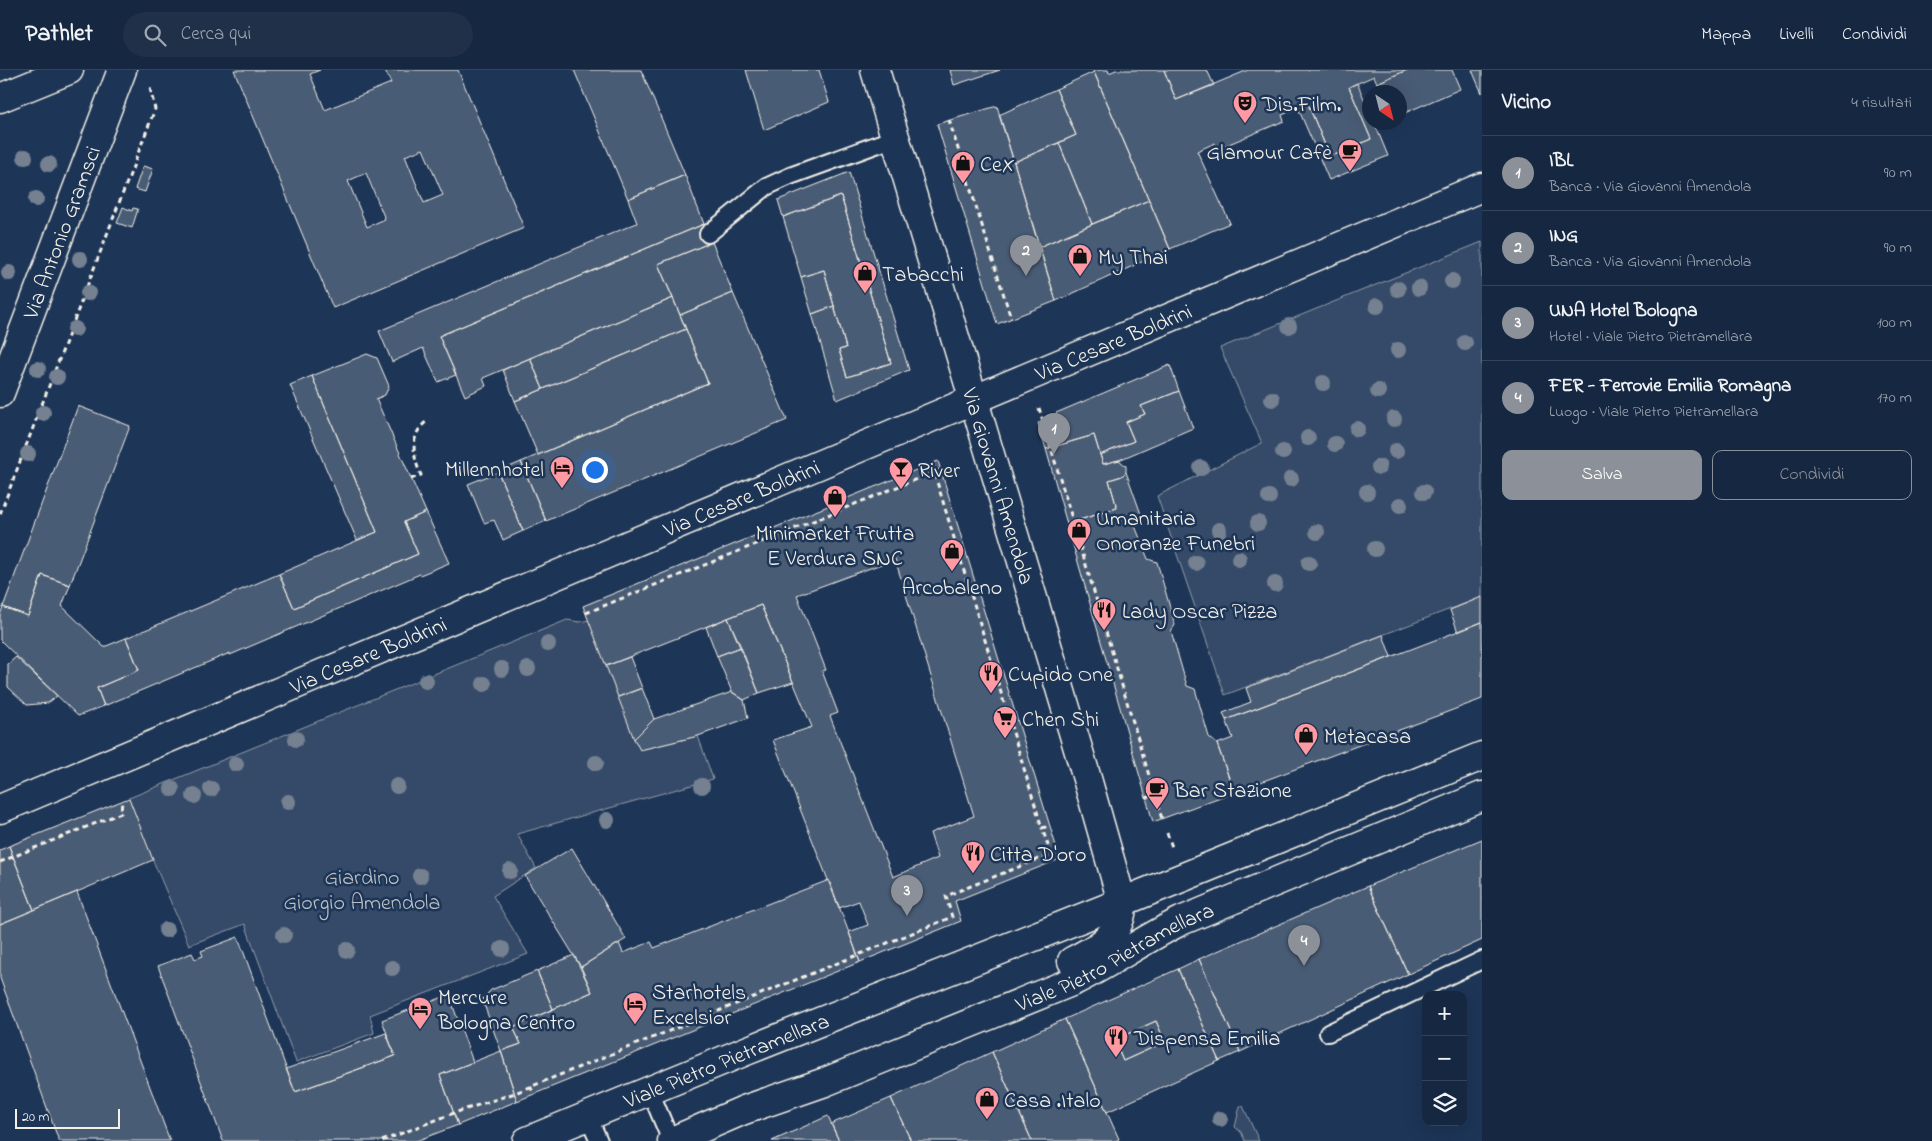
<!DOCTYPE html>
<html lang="it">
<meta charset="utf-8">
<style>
body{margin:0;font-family:"Indie Flower",sans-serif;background:#1f3048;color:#f1f3f6}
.controls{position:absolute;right:15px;bottom:15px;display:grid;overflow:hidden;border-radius:10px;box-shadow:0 5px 20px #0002}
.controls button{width:45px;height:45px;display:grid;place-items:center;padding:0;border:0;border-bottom:1px solid #35445a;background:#162841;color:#f1f3f6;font:25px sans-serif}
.compass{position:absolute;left:1362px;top:15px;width:45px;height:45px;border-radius:50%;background:#162841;box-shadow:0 5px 20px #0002;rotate:145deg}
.scale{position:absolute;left:15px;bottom:12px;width:105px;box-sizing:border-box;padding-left:5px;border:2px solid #f4f1e8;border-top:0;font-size:14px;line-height:18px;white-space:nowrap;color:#f4f1e8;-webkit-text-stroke:4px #1d3557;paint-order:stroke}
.you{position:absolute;left:594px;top:399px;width:18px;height:18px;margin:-12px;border:4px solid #fff;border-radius:50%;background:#1a73e8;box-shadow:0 0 0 8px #1a73e833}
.badge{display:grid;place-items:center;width:32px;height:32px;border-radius:50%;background:#8c9099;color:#fff;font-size:16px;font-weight:700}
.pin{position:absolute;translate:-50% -41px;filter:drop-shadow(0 1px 2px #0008)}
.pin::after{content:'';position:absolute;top:26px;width:18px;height:15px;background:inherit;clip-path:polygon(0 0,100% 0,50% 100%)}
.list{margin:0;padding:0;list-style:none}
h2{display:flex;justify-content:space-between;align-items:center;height:65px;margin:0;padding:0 20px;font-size:21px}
h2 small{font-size:16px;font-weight:400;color:#9ea6b1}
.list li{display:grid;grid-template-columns:32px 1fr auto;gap:15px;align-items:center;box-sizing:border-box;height:75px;padding:0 20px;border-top:1px solid #35445a}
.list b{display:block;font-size:19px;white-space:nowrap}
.list p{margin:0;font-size:16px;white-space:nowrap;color:#9ea6b1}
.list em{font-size:16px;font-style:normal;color:#9ea6b1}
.actions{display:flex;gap:10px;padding:15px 20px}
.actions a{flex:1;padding:11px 0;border:1px solid #8c9099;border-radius:10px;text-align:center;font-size:18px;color:#8c9099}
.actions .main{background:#8c9099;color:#fff}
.icon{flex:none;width:28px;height:28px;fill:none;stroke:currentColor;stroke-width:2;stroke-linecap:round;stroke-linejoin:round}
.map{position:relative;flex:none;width:1482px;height:1071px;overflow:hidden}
header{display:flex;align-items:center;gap:30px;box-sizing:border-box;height:70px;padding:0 25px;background:#162841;border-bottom:1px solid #35445a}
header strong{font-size:24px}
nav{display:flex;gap:28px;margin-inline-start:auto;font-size:18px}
.search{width:350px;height:45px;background:#1f3048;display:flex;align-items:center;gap:12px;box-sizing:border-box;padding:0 18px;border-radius:28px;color:#9ea6b1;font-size:19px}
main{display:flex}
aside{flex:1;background:#162841}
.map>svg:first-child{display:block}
.green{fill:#354a67;stroke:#949ea8}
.building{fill:#485b74;stroke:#f4f1e8;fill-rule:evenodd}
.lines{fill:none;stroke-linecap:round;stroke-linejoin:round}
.lane-casing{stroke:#f4f1e8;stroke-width:20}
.street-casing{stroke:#f4f1e8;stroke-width:31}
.secondary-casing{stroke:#f4f1e8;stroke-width:31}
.primary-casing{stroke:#f4f1e8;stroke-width:31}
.path{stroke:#f4f1e8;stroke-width:3;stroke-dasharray:5 4;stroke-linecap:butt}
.lane{stroke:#1d3557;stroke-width:16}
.street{stroke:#1d3557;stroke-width:28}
.secondary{stroke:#1d3557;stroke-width:28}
.primary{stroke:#1d3557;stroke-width:28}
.tree{fill:#748191}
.labels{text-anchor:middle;stroke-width:5;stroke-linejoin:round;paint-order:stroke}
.poi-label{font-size:22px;fill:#f4f1e8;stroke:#1d3557;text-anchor:start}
.street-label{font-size:22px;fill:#f4f1e8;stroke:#1d3557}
.park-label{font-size:22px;fill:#bbbfc1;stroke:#1d3557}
</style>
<header>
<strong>Pathlet</strong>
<div class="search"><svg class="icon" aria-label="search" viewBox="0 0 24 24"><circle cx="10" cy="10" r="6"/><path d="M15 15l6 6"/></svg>Cerca qui</div>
<nav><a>Mappa</a><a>Livelli</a><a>Condividi</a></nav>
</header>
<main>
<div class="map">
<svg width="1482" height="1071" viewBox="0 0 1482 1071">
<rect width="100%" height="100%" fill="#1d3557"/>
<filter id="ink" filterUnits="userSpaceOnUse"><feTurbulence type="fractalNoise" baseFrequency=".02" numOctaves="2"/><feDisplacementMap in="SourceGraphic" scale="10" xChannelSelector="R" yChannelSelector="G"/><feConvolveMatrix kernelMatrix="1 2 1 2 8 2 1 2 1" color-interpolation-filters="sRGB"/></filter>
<g filter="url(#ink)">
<path class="green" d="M1482,172V527L1225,625L1157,426L1262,373L1220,278Z
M567,550L580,552L589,550L640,680L698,666L713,709L517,764L536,798L493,826L528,884L370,945L374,963L296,992L245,854L189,875L146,774L129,728Z
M1240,1036H1243L1259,1071H1245L1241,1062L1235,1057Z"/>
<path class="building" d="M234,0H320L310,4L325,40L391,13L385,0H458L524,158L333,238ZM423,79L443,125L424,133L405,86ZM366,103L385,149L367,157L348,111Z
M574,0H641L685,105L628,129Z
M746,0H819L829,32L764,60Z
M950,0H1000L954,15Z
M1093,0H1108L1109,3L1116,0H1164L1176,30L1248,0H1407L1377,13L1374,6L1349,17L1371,69L1330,87L1308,34L1282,45L1284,51L1217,79L1215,73L1197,81L1230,153L1170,179Z
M1164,0H1207L1214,15L1176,30Z
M1407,0H1452L1460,19L1400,45V22H1381L1377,13Z
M1472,0H1482V23L1477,12Z
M1094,2L1149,130L1092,154L1059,73L1076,65L1056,19Z
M1357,13L1370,42V52H1374L1388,86L1329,110L1298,38L1308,34L1330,87L1371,69L1349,17Z
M1056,19L1076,65L1014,92L999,45Z
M997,36L1056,231L997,254L937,54Z
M1059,73L1092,154L1039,177L1014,92Z
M143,96L153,99L145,122L135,119Z
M849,102L909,300L837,330L812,244L834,236L846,278L839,280L847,307L891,293L841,126L783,147L778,130Z
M685,105L704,154L439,266L456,305L438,312L423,278L392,292L379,261L637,153L628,129Z
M841,126L891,293L847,307L839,280L846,278L824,200L801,207L783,147Z
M1149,130L1170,179L1056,231L1039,177Z
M123,137L132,141L133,138L138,139L132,158L117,153Z
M704,154L712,172L658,194L673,228L483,308L486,316L465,326L439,266Z
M712,172L733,223L680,245L658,194Z
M824,200L834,236L812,244L801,207Z
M733,223L787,350L546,451L521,392L708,313L680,245Z
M673,228L686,259L543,319L530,288Z
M686,259L708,313L538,385L515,331Z
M367,284L377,288L389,316L385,325L376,329L426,442L404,452L418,484L294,538L279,504L377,462L312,306Z
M530,288L543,319L515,331L503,300Z
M1170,295L1179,321L1141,336L1145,344L1126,352L1134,371L1100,385L1094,365L1046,379L1038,353L1057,346L1056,343Z
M312,306L377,462L357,470L290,315Z
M1179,321L1193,358L1119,390L1103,394L1100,385L1134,371L1126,352L1145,344L1141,336Z
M78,336L130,356L70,515L42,505L28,546L3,537Z
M1094,365L1103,394L1119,390L1126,396V402L1122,406L1109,410L1117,438L1067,454L1046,379Z
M938,391L1060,789L955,831L961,851L860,892L849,862L868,855L859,831L839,838L773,670L812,657L761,535L606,596L583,536ZM895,489L974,746L930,763L938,788L893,807L830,646L838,643L822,601L826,600L797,525Z
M521,392L546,451L523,461L498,402Z
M498,402L523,461L503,470L494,450L484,453L468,414Z
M1126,402L1141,444L1132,448L1148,489L1157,492L1175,555L1171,561L1187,616L1195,619L1209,667L1217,674L1234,722L1153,752L1067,454L1117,438L1109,410L1122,406Z
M426,442L449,493L420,505V504L230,585V583L104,636L97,618L139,600L126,568L279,504L294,538L418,484L404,452Z
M42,505L70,515L62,536L104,577L126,568L139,600L97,618L104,636L78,646L0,570V545L3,537L28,546Z
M1482,527V552L1458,562L1450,540Z
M761,535L793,612L759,623L728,548Z
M728,548L741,577L717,586L706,557Z
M1482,552V629L1234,722L1217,674L1233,668L1226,650Z
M1383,565L1391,587L1226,650L1223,643L1251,632L1246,618Z
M741,577L759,623L744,630L732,622L717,586Z
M16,587L57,626L48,633L27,635L8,617V594Z
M630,587L642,618L618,627L606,596Z
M642,618L654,649L634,669L618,627Z
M732,622L744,630L748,648L698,666L640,680L634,669L654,649Z
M129,728L153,790L34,840L9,776Z
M1482,769V870L1408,904L1368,816Z
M9,776L34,840L0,854V780Z
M572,778L626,869L581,897L525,806Z
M829,810L860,892L517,1031L501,981L521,974L513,957L592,922L581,897L619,873L623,883L651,872L654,878Z
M1368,816L1408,904L1240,982L1199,889Z
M77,822L147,1009L170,1071H59L0,908V854Z
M238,867L295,1022L395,986L382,950L449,925L473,992L440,1005L458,1055L416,1071H223L158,896L192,883L195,889L203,886L201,881Z
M574,885L592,922L553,939L537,901Z
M1199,889L1240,982L1219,991L1178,899Z
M1178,899L1219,991L1107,1042L1065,949ZM1156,951L1165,972L1123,991L1114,970Z
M537,901L553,939L513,957L521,974L501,981L482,929L491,920Z
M1065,949L1119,1069L1115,1071H1032L992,982Z
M1156,951L1165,972L1123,991L1114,970Z
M386,963L395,986L295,1022L286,999Z
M501,981L517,1031L458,1055L440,1005Z
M992,982L1032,1071H911L891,1028Z
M891,1028L911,1071H839L831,1054Z
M828,1046L839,1071H772Z"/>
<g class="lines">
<defs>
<path id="lane" d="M708,164L766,117L790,106L895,68
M1328,963L1482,890
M650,1021L671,1071
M588,1046L599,1071"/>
<g id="street">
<path d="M0,28L69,0"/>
<path id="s1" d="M0,323L122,0"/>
<path id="s2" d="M0,739L973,330"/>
</g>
<g id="secondary">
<path id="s3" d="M875,0L1088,712L1122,832"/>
<path id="s4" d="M973,330L1482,117"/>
</g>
<g id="primary">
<path d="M1072,891C1098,878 1123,865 1122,832"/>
<path id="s5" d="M527,1071L746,981L1122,832L1482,686"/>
<path id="s6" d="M672,1071L744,1040L825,1012L1074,911C1111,893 1144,869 1181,851L1482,726"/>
</g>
</defs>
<use href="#lane" class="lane-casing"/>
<use href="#street" class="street-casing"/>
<use href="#secondary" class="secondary-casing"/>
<use href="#primary" class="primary-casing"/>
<path class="path" d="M949,50L1011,248
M1039,338L1162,749
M1040,358L1045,357
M931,394L934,402L941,399
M411,409L421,405C413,388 409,365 426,352
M0,444L155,39L150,18
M586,543L934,402L1042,758L1050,756
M1146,728L1155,725
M1167,763L1172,777
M0,792L121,743L122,730
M530,1016L534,1024
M382,1071L454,1043L515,1023L952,847L946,826L1051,784L1042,758"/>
<use href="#lane" class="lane"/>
<use href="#street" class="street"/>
<use href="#secondary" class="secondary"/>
<use href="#primary" class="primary"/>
</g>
<g class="tree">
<circle cx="25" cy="87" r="8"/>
<circle cx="49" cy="94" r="8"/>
<circle cx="36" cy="129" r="8"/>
<circle cx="80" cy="189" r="8"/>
<circle cx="9" cy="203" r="8"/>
<circle cx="1452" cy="211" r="8"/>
<circle cx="1419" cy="218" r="8"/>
<circle cx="1398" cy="219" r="8"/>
<circle cx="88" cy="223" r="8"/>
<circle cx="1377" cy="236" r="8"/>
<circle cx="1289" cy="256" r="8"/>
<circle cx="75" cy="259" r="8"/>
<circle cx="1465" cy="273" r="8"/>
<circle cx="1398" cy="280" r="8"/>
<circle cx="38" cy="299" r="8"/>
<circle cx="57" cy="307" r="8"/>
<circle cx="1323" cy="313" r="8"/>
<circle cx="1378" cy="321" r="8"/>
<circle cx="1272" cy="329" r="8"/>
<circle cx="43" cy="343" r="8"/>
<circle cx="1394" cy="349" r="8"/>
<circle cx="1357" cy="359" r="8"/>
<circle cx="1308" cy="368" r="8"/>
<circle cx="1335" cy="374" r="8"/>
<circle cx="1396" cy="381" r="8"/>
<circle cx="1283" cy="382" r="8"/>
<circle cx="28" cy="384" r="8"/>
<circle cx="1379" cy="397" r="8"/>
<circle cx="1201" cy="398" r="8"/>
<circle cx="1291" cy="409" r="8"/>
<circle cx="1367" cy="422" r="8"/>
<circle cx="1424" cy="422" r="8"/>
<circle cx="1269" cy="427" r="8"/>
<circle cx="1400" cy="435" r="8"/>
<circle cx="1258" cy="453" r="8"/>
<circle cx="1219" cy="460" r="8"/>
<circle cx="1317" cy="462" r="8"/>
<circle cx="1375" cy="479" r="8"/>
<circle cx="1239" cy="489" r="8"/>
<circle cx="1196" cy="493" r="8"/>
<circle cx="1309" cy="493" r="8"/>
<circle cx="1275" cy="514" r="8"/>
<circle cx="548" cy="574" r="8"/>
<circle cx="502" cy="599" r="8"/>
<circle cx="528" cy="599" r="8"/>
<circle cx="426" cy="611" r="8"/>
<circle cx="484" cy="614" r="8"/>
<circle cx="296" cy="669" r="8"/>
<circle cx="596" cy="693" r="8"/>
<circle cx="236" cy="694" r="8"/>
<circle cx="397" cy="716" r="8"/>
<circle cx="702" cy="716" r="8"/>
<circle cx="172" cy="719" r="8"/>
<circle cx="211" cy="719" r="8"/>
<circle cx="194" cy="726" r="8"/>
<circle cx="288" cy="732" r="8"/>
<circle cx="607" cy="750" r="8"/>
<circle cx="510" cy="801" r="8"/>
<circle cx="420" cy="806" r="8"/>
<circle cx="166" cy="860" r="8"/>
<circle cx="284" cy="865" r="8"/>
<circle cx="502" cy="879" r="8"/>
<circle cx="347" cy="880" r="8"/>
<circle cx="392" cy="898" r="8"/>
<circle cx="1220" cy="1049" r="8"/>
</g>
</g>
<defs>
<symbol id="theatre-pin" viewBox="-11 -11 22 30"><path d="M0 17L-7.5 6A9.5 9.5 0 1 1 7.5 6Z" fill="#ff9aa2" stroke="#1d3557"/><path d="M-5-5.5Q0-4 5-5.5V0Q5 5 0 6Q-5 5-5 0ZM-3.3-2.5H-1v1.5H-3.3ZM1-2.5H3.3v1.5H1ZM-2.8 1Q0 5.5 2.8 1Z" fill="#111"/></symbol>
<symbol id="cafe-pin" viewBox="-11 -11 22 30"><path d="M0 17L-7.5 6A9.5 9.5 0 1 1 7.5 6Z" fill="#ff9aa2" stroke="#1d3557"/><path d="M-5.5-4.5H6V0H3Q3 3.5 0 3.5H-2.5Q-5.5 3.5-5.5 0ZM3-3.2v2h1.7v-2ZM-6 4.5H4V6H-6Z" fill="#111"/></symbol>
<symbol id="shop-pin" viewBox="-11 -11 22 30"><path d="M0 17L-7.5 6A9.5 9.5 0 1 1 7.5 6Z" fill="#ff9aa2" stroke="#1d3557"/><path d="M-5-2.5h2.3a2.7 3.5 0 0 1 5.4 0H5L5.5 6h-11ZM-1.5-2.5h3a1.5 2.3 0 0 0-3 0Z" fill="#111"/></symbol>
<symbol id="hotel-pin" viewBox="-11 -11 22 30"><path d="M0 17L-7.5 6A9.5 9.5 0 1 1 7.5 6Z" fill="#ff9aa2" stroke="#1d3557"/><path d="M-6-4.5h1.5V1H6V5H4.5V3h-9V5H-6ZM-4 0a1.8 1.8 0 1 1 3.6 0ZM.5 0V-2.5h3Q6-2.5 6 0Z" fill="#111"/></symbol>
<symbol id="bar-pin" viewBox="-11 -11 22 30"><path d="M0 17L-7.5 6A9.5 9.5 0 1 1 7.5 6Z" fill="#ff9aa2" stroke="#1d3557"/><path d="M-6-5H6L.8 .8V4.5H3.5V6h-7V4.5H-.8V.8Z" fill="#111"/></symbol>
<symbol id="restaurant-pin" viewBox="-11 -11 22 30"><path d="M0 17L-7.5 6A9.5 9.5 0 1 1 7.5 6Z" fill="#ff9aa2" stroke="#1d3557"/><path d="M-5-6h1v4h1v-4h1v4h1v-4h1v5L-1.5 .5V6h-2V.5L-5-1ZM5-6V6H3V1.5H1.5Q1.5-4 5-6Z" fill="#111"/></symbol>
<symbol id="supermarket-pin" viewBox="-11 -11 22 30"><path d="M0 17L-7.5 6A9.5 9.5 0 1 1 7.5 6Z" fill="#ff9aa2" stroke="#1d3557"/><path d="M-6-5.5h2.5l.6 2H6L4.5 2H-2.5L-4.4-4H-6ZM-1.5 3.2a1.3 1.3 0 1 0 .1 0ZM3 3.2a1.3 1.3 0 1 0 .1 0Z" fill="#111"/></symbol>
</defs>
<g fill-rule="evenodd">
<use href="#theatre-pin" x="1231" y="19" width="28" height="38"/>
<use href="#cafe-pin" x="1336" y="67" width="28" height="38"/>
<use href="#shop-pin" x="949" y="79" width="28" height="38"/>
<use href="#shop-pin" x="1066" y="172" width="28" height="38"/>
<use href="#shop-pin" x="851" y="189" width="28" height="38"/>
<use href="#hotel-pin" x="548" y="384" width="28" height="38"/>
<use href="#bar-pin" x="887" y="385" width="28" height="38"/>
<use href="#shop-pin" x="821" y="413" width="28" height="38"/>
<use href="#shop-pin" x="1065" y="446" width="28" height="38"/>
<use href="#shop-pin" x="938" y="467" width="28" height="38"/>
<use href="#restaurant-pin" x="1090" y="526" width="28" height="38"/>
<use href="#restaurant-pin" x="977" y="589" width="28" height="38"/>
<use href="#supermarket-pin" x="991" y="634" width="28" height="38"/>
<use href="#shop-pin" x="1292" y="651" width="28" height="38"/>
<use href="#cafe-pin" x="1143" y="705" width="28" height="38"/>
<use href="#restaurant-pin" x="959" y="769" width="28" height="38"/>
<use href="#hotel-pin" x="621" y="920" width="28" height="38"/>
<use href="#hotel-pin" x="406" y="925" width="28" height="38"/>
<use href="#restaurant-pin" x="1102" y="953" width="28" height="38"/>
<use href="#shop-pin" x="973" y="1015" width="28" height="38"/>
</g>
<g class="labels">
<g class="poi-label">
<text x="1262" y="41">Dis.Film.</text>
<text x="1332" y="89" text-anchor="end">Glamour Cafè</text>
<text x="980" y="101">CeX</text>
<text x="1098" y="194">My Thai</text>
<text x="882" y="211">Tabacchi</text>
<text x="544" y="406" text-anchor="end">Millennhotel</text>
<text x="918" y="407">River</text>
<text x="1096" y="455">Umanitaria<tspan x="1096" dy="25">Onoranze Funebri</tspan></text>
<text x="835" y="470" text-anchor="middle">Minimarket Frutta<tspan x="835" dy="25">E Verdura SNC</tspan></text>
<text x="952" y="524" text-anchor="middle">Arcobaleno</text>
<text x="1122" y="548">Lady Oscar Pizza</text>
<text x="1008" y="611">Cupido One</text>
<text x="1022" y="656">Chen Shi</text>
<text x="1324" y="673">Metacasa</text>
<text x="1174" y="727">Bar Stazione</text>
<text x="990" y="791">Citta D'oro</text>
<text x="652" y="929">Starhotels<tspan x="652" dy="25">Excelsior</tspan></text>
<text x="438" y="934">Mercure<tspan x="438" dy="25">Bologna Centro</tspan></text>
<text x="1134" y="975">Dispensa Emilia</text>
<text x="1004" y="1037">Casa .Italo</text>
</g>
<g class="street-label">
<text dy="8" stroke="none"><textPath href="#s1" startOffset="172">Via Antonio Gramsci</textPath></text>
<text dy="8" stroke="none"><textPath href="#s4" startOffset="152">Via Cesare Boldrini</textPath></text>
<text dy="8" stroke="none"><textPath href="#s3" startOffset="434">Via Giovanni Amendola</textPath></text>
<text dy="8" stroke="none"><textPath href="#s2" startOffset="804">Via Cesare Boldrini</textPath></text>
<text dy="8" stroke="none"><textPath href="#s2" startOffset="399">Via Cesare Boldrini</textPath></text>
<text dy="8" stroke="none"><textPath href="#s6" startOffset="480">Viale Pietro Pietramellara</textPath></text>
<text dy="8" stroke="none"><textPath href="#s5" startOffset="215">Viale Pietro Pietramellara</textPath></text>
</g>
<g class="park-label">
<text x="362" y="814">Giardino<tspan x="362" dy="25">Giorgio Amendola</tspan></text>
</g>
</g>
</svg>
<div class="controls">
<button>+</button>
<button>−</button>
<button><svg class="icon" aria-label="layers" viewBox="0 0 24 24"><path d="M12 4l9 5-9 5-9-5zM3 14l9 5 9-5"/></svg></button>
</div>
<svg class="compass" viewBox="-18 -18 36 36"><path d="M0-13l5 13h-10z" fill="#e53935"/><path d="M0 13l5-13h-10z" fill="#9ea6b1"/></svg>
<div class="scale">20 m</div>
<div class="you"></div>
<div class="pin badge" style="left:1054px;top:384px">1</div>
<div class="pin badge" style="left:1026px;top:206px">2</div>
<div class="pin badge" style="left:907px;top:846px">3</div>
<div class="pin badge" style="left:1304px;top:896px">4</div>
</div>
<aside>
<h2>Vicino<small>4 risultati</small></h2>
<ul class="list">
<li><span class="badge">1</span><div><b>IBL</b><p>Banca · Via Giovanni Amendola</p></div><em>90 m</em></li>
<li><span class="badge">2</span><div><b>ING</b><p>Banca · Via Giovanni Amendola</p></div><em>90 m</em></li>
<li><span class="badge">3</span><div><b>UNA Hotel Bologna</b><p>Hotel · Viale Pietro Pietramellara</p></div><em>100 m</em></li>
<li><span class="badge">4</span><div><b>FER - Ferrovie Emilia Romagna</b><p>Luogo · Viale Pietro Pietramellara</p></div><em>170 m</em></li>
</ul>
<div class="actions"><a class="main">Salva</a><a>Condividi</a></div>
</aside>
</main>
